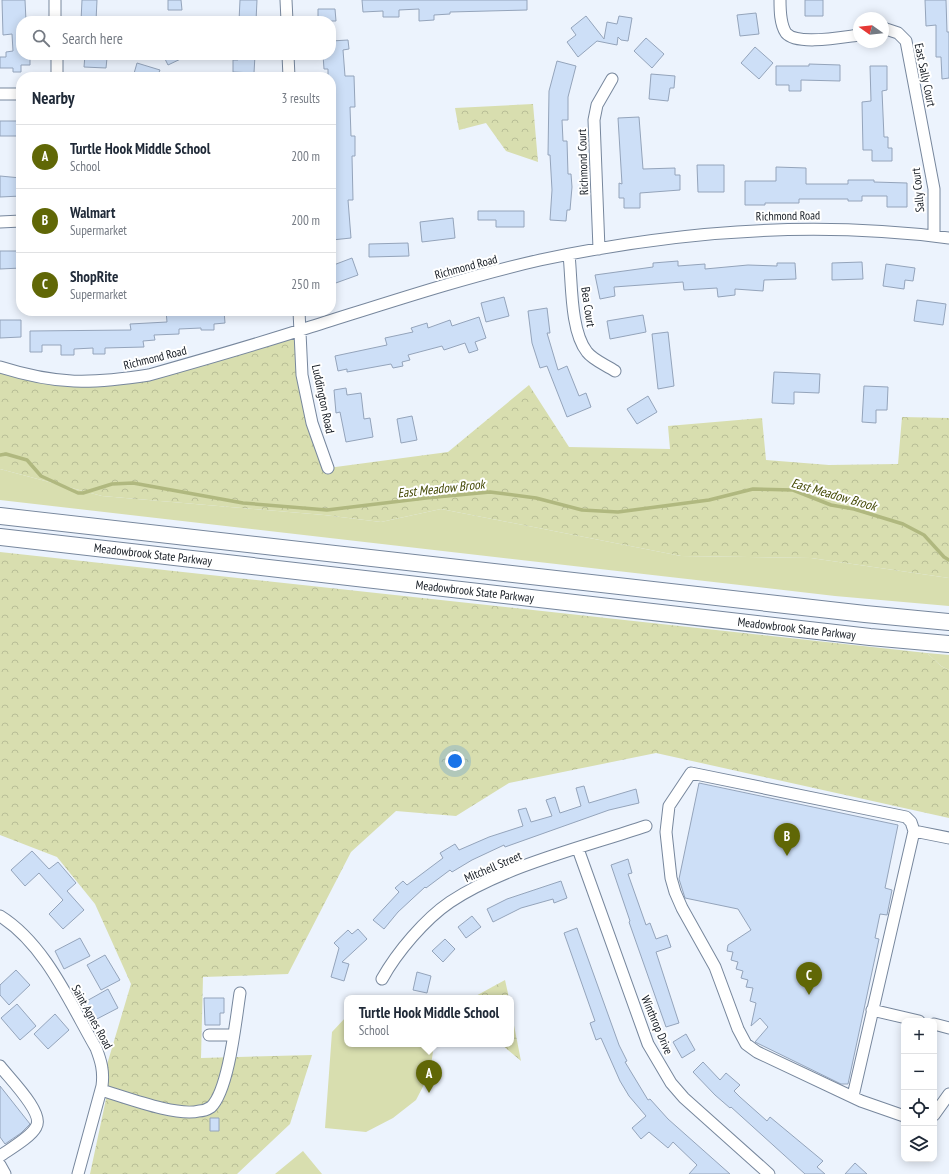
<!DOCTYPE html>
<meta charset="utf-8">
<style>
body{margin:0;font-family:"PT Sans Narrow",sans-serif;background:#f6f6f7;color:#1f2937}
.controls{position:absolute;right:12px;bottom:12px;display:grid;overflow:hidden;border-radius:8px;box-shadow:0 2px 10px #0003}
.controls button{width:36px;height:36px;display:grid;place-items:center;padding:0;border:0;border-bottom:1px solid #e0e1e3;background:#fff;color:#1f2937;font:20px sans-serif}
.compass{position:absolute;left:853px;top:12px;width:36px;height:36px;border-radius:50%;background:#fff;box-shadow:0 2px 10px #0003;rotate:285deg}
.you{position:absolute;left:455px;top:761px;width:14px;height:14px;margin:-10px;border:3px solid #fff;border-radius:50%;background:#1a73e8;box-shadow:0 0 0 6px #1a73e833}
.badge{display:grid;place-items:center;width:26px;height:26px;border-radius:50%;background:#606706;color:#fff;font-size:13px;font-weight:700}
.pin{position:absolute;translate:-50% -33px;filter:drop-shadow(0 1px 2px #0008)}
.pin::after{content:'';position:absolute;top:21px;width:14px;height:12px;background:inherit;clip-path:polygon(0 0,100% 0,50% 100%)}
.popup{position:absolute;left:344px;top:995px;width:170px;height:52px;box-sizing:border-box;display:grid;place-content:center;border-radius:8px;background:#fff;filter:drop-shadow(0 1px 3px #0005);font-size:13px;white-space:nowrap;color:#747a83}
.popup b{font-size:15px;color:#1f2937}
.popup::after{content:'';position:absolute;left:50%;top:100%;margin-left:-8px;border:8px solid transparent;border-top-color:#fff}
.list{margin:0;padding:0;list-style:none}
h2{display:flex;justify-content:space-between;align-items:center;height:52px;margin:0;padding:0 16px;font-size:17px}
h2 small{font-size:13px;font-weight:400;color:#747a83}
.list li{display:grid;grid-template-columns:26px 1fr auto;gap:12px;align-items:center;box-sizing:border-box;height:64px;padding:0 16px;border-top:1px solid #e0e1e3}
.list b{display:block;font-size:15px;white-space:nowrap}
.list p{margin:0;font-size:13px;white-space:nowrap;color:#747a83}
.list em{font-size:13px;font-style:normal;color:#747a83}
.icon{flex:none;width:22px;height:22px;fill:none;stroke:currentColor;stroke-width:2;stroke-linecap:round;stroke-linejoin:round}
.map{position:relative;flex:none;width:949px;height:1174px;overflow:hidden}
.search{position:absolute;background:#fff;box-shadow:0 2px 10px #0003;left:16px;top:16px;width:320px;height:44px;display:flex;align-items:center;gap:10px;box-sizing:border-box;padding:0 14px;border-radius:16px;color:#747a83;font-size:15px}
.panel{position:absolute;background:#fff;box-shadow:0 2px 10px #0003;left:16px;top:72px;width:320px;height:244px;border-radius:16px}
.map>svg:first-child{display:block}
.green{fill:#d8deaf}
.forest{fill:url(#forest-crowns)}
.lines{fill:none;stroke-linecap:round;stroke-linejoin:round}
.stream{stroke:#b0b87f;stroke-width:3.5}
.building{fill:#cddff7;stroke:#94a4bb}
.minor-casing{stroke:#77879d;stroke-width:13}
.highway-casing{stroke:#77879d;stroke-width:18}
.minor{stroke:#fff;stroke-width:11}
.highway{stroke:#fff;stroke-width:16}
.labels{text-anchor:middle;stroke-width:4;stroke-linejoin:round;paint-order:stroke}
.street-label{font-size:12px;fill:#141a22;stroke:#fff}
.water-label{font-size:13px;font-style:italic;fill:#444904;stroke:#fff}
</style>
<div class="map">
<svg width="949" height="1174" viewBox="0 0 949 1174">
<defs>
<pattern id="forest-crowns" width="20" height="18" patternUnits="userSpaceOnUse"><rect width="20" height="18" fill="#d8deaf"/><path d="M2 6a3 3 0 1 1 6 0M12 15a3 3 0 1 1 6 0" fill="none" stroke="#b8be96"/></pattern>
</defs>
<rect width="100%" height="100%" fill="#ecf3fd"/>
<path class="green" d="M0,469L102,496L324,515L381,522L441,509L681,556L811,558L949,578V606L835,596L0,500Z
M927,653L949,655V670L941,666Z
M346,1017L347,1044H434L430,1073L416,1100L393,1118L366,1132L325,1128L332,1032Z
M303,1151L322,1174H275Z"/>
<path class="forest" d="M533,104L538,162L506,151L486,123L459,130L455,108Z
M300,331L302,375L328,468L448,452L529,385L569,447L670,449L668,426L762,418L766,460L829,465L898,464L902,417L949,418V578L811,558L681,556L441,509L381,522L324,515L102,496L0,469V367L109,382Z
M0,552L927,653L941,666L949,670V818L656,753L509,783L456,816L396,811L351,852L288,974L203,977L201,1058L312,1055L290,1124L237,1174H90L106,1099L103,1078L131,984L95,904L57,857L0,835Z
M505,980L509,998H472Z
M511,1010L521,1061L501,1044H511Z"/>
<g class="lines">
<path class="stream" d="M0,455L6,454L27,460L41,476L78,493H83L112,484L133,483L243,503L327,510L426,498L490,492L536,498L582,510L618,512L709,500L753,489L793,490L831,505L854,509L903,524L924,535L944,557L949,560"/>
</g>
<path class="building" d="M2,0H25L26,21H21V55H30V65H21V72H13V68H0V57H6V52L13,51L12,34L3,35Z
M82,0H97L96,21H81Z
M168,0H181L182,10H168Z
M240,0H257L256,21H239Z
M362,0H527V10L450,12V14L434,15V20L419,21V9L399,10V17H383V11L363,12Z
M805,0H823V16H805Z
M925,0H946L947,32H949V78L942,79L941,57H936V25L926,26Z
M318,9H335L336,21H318Z
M756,13L759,34L740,36L737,15Z
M586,16L604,39L607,22L617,24L619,16L632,18L628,41L621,40L618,37L617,45L597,41L578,57L567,42L576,35L571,28Z
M646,38L664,54L652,68L634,51Z
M348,40L349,49L343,50L345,76H354L355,107H350L351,136H355V156H352L353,200H348L351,238L332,240L331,217H334L331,156V77H328V69H324L323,55H331V41Z
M755,47L773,63L759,79L741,63Z
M85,55H98V58H107L106,68L84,67Z
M163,55H189L168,65Z
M238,55H255L254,73L233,72V60H238Z
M557,61L576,66L568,97V120H562L563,141H567L568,174H571L572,187L570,210H567L566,221L550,220L552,190L550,155H548L549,91Z
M137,63L160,70L157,77H133Z
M809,64L840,65V81L801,80V91H789V85H776V66H809Z
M870,66H887V90L882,91L884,137H888V148H892V161H872V150H863L862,102L871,101Z
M651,74L675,76L674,88H670L668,101L649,99Z
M639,117L643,169L675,168V175H680V190L640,193V208H624V198H619V183L622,184L618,118Z
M0,121H21V136H0Z
M697,165H724V192H698Z
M776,167L806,168V184H848V180H874V182L907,183V207H887V196H862V201H848V199H799V203H765V205H745V181H776Z
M0,176L21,178V196L0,197Z
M478,211H524V227H496V220H478Z
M453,218L455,238L422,242L420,222Z
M408,243L409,256L369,257V244Z
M0,251H21V268L0,269Z
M352,258L358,275L333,284L331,278V266Z
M678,261V266L705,264V269L748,265L777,266V263H795L796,279L764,280L763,291L735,289V295L718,297L717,288L684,290L683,282L614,287L615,296L600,299L595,275L653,267V263Z
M862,262L863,279L832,280V263Z
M886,264L915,268L913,281L905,280L904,289L883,286Z
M504,297L509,316L486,322L481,303Z
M917,300L946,304L943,325L914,321Z
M547,308L550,333H547L558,370L567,366L579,396L586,393L591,407L567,417L547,366L540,368L532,343L528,311Z
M166,311H224L225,323L214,324V330H201V328L179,329V334L154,335L155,340L143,341L144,347L105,348V354H93V348L74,349V355H61V345H42V352H30V331L131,330L130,324L167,322Z
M643,315L646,332L610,339L607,321Z
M479,317L486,338L475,342L478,350L469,353L465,343L444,350L442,346L408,355L410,360L402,362L403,366L393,368L391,364L347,372V369L338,371L335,356L387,345L385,338L413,332L411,328L427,323L428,328L450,320L452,326Z
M0,320H21V337L0,338Z
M668,332L674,386L658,389L652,334Z
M774,372L820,374L819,393L794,392V404L772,403Z
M864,386L888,387L887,410H876V423L862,422Z
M346,388L347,395L361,393L364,419L370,418L373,437L346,442L340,412L336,413L334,390Z
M648,396L657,412L637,424L627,409Z
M412,416L417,440L401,443L397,419Z
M699,783L898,825L885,888L892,890L887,915L880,914L875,938L879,939L848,1084H841L755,1042L768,1027L760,1018L751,1026L756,1003L750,1001L753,988L746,987L748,980L741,978L743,971L736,969L738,962L731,960L733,952L727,951L728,945L751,930L738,909L685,898L679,879Z
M584,786L589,803L636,789L639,803L609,810L505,847L504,845L472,860L452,872L450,870L426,888L425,887L398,912L384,929L373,920L399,892L395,888L403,881L407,885L443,858L440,853L455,844L459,850L489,837L523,826L518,810L526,808L531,822L552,816L546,800L555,797L560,813L581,806L576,788Z
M32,851L49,869L58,862L76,883L67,891L84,910L63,929L49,914L63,900L39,873L25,886L11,870Z
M628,859L632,873L628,874L646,925L650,923L656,939L667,935L671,947L656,952L679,1023L666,1027L629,922L630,921L611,865Z
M561,881L567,898L554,903L553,899L521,908L493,922L487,909L507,899Z
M472,916L481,927L466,938L458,927Z
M577,928L619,1045L627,1061L625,1062L648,1100L650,1099L668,1119L730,1174H689L697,1165L673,1142L668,1148L649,1132L641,1139L632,1128L646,1116L629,1096L620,1081L601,1038L596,1040L590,1023L595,1021L564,933Z
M358,929L367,939L342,962L349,964L344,981L331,977L339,948L334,943L348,930L352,934Z
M80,938L90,956L64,969L55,951Z
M445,939L455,949L443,962L432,951Z
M105,955L120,980L101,990L87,965Z
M16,970L30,985L9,1005L0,995V985Z
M417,972L431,976L427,993L413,990Z
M108,989L118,1008L93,1021L83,1003Z
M204,998H224V1013H220V1025H205Z
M17,1004L36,1026L20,1040L1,1018Z
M55,1014L69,1030L48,1049L34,1034Z
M686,1034L695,1050L682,1058L673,1042Z
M703,1062L720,1080L726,1073L740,1085L734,1091L740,1097L767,1121L770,1117L823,1161L817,1167L825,1174H805L731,1107L730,1108L715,1095L693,1072Z
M0,1086L30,1124L21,1133L5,1144L0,1137Z
M210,1118H219V1131H210Z
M855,1163L867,1174H845Z"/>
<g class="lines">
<defs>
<path id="minor" d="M55,0V21
M286,0L287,21
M780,0C780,10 780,24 786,33C797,46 843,37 859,35
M883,28L898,33L906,41L934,189V236
M288,55L289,77
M57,77V55
M0,94H21
M0,222L21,221
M599,249L594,120L597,105L612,79
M569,255C572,281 570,331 587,352C593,360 606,365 615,371
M299,311L302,375L312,423L328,468
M0,367C57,385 91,384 149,375C202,360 255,345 307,328C384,304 461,278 540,260C675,231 812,220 949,238
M914,831L949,838
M578,849L648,1044L671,1083L684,1098L769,1174
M0,916C45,944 70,1003 96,1048C101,1061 104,1071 102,1086L78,1174
M382,979C397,952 425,919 450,902C504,866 584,847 646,826
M872,1010L919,1021
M934,1024L949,1028
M209,1035H233
M0,1066C9,1078 45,1113 36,1127C31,1137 10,1149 0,1156
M101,1090C125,1097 177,1117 199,1111C202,1111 208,1109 211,1107C229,1090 236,1018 240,993
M853,1096L914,831L911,822L906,817L691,773L669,806L666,832L671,878L675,892L682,908L715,967L738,1029L746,1044L757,1052L861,1101L904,1116
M934,1115L949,1094
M0,1165L5,1174"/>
<g id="highway">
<path d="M0,516L865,614L949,622"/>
<path id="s1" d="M0,537L870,637L949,644"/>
</g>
</defs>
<use href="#minor" class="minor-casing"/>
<use href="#highway" class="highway-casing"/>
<use href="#minor" class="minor"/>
<use href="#highway" class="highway"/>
</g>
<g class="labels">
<g class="street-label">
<text transform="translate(925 75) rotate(78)" y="4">East Sally Court</text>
<text transform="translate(583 162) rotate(-92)" y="4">Richmond Court</text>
<text transform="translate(918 190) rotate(-96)" y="4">Sally Court</text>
<text transform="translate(788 216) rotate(-1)" y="4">Richmond Road</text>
<text transform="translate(466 267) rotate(-15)" y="4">Richmond Road</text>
<text transform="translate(588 307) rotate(82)" y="4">Bea Court</text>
<text transform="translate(155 358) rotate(-14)" y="4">Richmond Road</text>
<text transform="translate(323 399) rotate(78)" y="4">Luddington Road</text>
<text dy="4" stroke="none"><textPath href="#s1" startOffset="154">Meadowbrook State Parkway</textPath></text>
<text dy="4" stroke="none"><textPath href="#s1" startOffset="478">Meadowbrook State Parkway</textPath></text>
<text dy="4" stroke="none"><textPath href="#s1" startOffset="802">Meadowbrook State Parkway</textPath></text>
<text transform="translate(493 867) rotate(-23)" y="4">Mitchell Street</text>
<text transform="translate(92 1017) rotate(61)" y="4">Saint Agnes Road</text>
<text transform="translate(657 1025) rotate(67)" y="4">Winthrop Drive</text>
</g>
<g class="water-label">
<text transform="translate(441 488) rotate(-6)" y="5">East Meadow Brook</text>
<text transform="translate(834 494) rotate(16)" y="5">East Meadow Brook</text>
</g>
</g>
</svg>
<div class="controls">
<button>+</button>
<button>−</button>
<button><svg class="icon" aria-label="locate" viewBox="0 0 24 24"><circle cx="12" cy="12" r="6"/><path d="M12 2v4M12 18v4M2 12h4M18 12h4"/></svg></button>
<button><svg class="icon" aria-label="layers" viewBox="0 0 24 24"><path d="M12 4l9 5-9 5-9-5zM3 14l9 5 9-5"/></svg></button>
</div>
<svg class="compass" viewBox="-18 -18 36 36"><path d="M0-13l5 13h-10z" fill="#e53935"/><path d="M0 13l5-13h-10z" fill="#747a83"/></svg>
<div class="you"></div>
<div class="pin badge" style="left:429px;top:1093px">A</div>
<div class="popup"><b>Turtle Hook Middle School</b>School</div>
<div class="pin badge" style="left:787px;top:856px">B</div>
<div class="pin badge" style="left:809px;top:995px">C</div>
<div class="search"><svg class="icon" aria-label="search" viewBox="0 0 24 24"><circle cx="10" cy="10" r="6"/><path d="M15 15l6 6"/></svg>Search here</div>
<section class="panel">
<h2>Nearby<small>3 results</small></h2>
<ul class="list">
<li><span class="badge">A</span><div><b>Turtle Hook Middle School</b><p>School</p></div><em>200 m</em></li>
<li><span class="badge">B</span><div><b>Walmart</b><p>Supermarket</p></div><em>200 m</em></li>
<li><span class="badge">C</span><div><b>ShopRite</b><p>Supermarket</p></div><em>250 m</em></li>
</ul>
</section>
</div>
